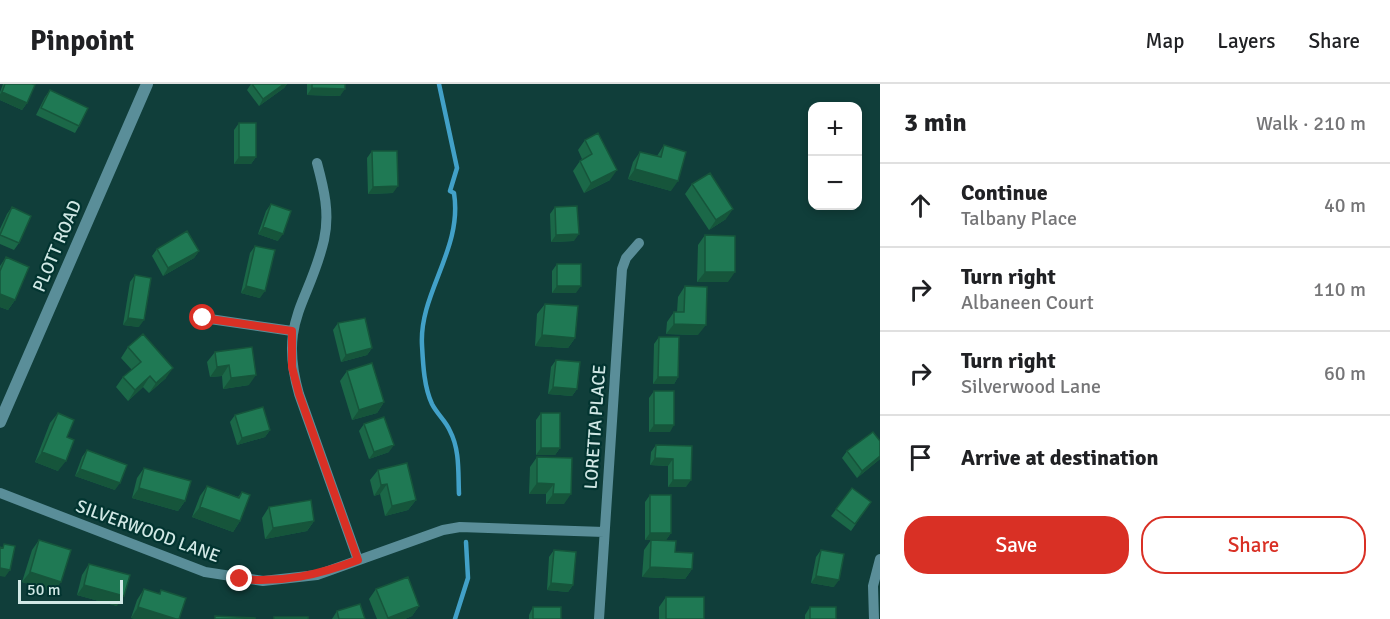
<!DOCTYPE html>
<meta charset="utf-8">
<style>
body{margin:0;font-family:Signika,sans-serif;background:#f2f2f2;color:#202124}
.controls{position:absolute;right:18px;top:18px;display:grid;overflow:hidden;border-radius:12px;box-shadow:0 3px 9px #0003}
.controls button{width:54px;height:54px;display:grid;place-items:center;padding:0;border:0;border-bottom:2px solid #e0e0e0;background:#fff;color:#202124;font:30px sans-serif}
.scale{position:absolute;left:18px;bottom:15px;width:105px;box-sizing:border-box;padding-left:6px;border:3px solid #d1e8e5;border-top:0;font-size:16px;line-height:21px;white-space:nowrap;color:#d1e8e5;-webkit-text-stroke:4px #023430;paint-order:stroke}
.stop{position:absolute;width:18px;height:18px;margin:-14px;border:4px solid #d93025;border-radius:50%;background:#fff}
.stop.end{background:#d93025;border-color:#fff;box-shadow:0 2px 6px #0008}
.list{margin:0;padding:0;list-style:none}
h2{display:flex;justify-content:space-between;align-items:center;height:78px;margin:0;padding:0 24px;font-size:26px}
h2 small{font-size:20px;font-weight:400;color:#757577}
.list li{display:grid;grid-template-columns:39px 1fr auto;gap:18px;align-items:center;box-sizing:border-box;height:84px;padding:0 24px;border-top:2px solid #e0e0e0}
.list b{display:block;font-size:22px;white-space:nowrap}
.list p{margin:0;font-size:20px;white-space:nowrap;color:#757577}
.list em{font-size:20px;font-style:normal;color:#757577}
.actions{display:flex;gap:12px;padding:18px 24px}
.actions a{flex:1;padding:14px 0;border:2px solid #d93025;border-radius:24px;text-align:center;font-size:21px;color:#d93025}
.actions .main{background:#d93025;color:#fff}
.icon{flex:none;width:33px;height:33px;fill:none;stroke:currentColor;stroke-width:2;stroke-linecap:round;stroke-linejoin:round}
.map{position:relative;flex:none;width:880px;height:535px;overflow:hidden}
header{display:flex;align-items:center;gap:36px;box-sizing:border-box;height:84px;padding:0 30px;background:#fff;border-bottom:2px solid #e0e0e0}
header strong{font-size:28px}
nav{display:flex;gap:33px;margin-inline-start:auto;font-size:21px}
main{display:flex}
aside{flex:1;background:#fff}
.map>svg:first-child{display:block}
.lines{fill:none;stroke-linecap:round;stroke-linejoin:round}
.stream{stroke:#42a1c8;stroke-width:4.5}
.minor{stroke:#5a8e99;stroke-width:10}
.tertiary{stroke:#5a8e99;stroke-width:12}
.wall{fill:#1b6848}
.shaded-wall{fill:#16553b}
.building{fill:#1f7954;stroke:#16553b;stroke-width:1.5}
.route{stroke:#d93025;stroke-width:8}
.labels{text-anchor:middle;stroke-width:4.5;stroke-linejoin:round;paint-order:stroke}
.street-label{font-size:18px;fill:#d1e8e5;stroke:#023430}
</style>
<header>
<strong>Pinpoint</strong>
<nav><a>Map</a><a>Layers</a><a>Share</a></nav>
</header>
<main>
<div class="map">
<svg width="880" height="535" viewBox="0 0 880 535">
<rect width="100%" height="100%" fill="#103e3a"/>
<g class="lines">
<path class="stream" d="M439,0L457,84L450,107L454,109C463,165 419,209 422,261C423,280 424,303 432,320C437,330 446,337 450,347C460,366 458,389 459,410
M455,535L468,494L466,458"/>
<path class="minor" d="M317,79C324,105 330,129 324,156C309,220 278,236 299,310L358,476
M203,234L292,247
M0,409L205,488L263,497L317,491L443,446L460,443L604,448
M599,535L622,185L626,174L639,159
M874,535L873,502L880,475"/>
<path class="tertiary" d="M0,338L147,0"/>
</g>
<path class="wall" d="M3,0H32L27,19L22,26L0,16V8Z
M251,0H287L284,4L259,22L247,6Z
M307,0H345L340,12L307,11Z
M50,6L79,42L75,49L36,31L45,13Z
M239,39L256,73L251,80H234V46Z
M585,56L610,96L584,109L573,87L580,77L582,75L578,66Z
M664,61L671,107L628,95L633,78L640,68L657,72Z
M372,67L393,109L368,110L367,74Z
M692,100L726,135L709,146L685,110Z
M271,120L278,157L258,150L266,127Z
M12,123L19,159L14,166L0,160V145L7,130Z
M555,123L574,157L551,158L550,130Z
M705,151L728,198H697L698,161Z
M255,162L260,214L241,209L250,169Z
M157,165L199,167L194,174L163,192L152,172Z
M6,173L15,216L8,226L0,223V182Z
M557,180L576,209H552V187Z
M135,191L139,243L123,241L130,198Z
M685,202L698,251L666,250L667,238L674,228H677L678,213Z
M545,220L575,254L568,264L535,262L537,230Z
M338,239L372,264L367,271L341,278L333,246Z
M659,253L678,293L674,300H653L654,260Z
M128,263L166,294L149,309L143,303L128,317L116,303L123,293L132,286L121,274Z
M215,268L249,301L223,305L222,292L210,293L207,278Z
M556,276L577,305L572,312L548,310L551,283Z
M347,287L384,318L377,329L352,336L340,297Z
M654,307L670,348H649V314Z
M58,329L67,353L58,387L35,378L50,339Z
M541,329L560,364L555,371H536V336Z
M235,331L270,346L265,353L237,361L230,338Z
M364,340L389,368L369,375L359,347Z
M880,357V375L857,394L842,374L847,367Z
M656,361L692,362L686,403H668V382L650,381L651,368Z
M87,366L115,406L75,392L82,373Z
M537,373L572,374L564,420H546V410H529L530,383Z
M144,384L185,417L178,427L132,414L137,394Z
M378,386L416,416L408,426L385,432L380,410L374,412L370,396Z
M207,402L238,413L242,408L240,437L233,448L192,433L200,412Z
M852,404L871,418L851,447L831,432Z
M650,411L671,449L666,456L675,468L692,485L685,495L642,493L644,466L651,456H645V418Z
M269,423L314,437L307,447L265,455L262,434Z
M39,456L54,508L22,498L32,466Z
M554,466L573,501L568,508L547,506L549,473Z
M821,466L834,503L811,499L816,473Z
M89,480L117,522L77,511L82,491Z
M144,505L159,510L161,506L179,535H136L131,534L137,516Z
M376,505L419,522L412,532L405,535H377L369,515Z
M666,513L704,535H659V523Z
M533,523L561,535H529V531Z
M810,523L836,535H805V531Z
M337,527L365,535H332Z"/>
<path class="shaded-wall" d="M284,0H287L284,4L259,22L263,15Z
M312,4L345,5L340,12L307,11Z
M2,8L27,19L22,26L0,16V10Z
M239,73H256L251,80H234Z
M635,85L678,97L671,107L628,95Z
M617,86L610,96L584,109L591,99Z
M398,102L393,109L368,110L373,103Z
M733,125L726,135L709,146L716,136Z
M263,143L283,150L278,157L258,150Z
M579,150L574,157L551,158L556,151Z
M199,167L194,174L163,192L168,184Z
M705,188H735L728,198H697Z
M246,202L265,207L260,214L241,209Z
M557,202H581L576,209H552Z
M0,210L15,216L8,226L0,223Z
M128,234L144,236L139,243L123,241Z
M674,240L706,241L698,251L666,250Z
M542,251L575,254L568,264L535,262Z
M372,264L367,271L341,278L346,271Z
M229,281L222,292L210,293L217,283Z
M173,284L166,294L149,309L156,299Z
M256,291L249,301L223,305L231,294Z
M150,292L143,303L128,317L135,306Z
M658,293H678L674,300H653Z
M553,303L577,305L572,312L548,310Z
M384,318L377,329L352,336L359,326Z
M654,341H674L670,348H649Z
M270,346L265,353L237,361L242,354Z
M394,361L389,368L369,375L374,368Z
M541,364H560L555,371H536Z
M42,368L66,377L58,387L35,378Z
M880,372V375L857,394L862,387Z
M655,374L673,375L668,382L650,381Z
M80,385L120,399L115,406L75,392Z
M673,396H691L686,403H668Z
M537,399L554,400L546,410H529Z
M387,400L380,410L374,412L381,401Z
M139,404L185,417L178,427L132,414Z
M553,410H571L564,420H546Z
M416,416L408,426L385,432L392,422Z
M200,423L240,437L233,448L192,433Z
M314,437L307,447L265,455L273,444Z
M650,449H671L666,456H645Z
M650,483L692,485L685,495L642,493Z
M0,484L10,486L5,493L0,492Z
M30,488L61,498L54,508L22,498Z
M816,492L839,496L834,503L811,499Z
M551,499L573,501L568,508L547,506Z
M84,501L124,512L117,522L77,511Z
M419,522L412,532L405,535H387Z
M138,523L176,535H136L131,534Z"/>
<path class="building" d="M5,0H32L35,1L27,19L2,8Z
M252,0H284L263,15Z
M312,0H345V5L312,4Z
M50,6L88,24L79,42L41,24Z
M239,39H256V73H239Z
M598,49L617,86L591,99L580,77L592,70L585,56Z
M664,61L686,68L678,97L635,85L640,68L661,73Z
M372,67H397L398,102L373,103Z
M710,89L733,125L716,136L692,100Z
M271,120L291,127L283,150L263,143Z
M577,122L579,150L556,151L555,123Z
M12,123L31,132L19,159L0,151Z
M187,147L199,167L168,184L157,165Z
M705,151L735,152V188H705Z
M255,162L275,166L265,207L246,202Z
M6,173L29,183L15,216L0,210V187Z
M557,180H581V202H557Z
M135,191L151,194L144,236L128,234Z
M685,202L707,203L706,241L674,240V228H684Z
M545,220L578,222L575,254L542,251Z
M365,234L372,264L346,271L338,239Z
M143,250L173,284L156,299L150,292L135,306L123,293L141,278L128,263Z
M659,253H679L678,293H658Z
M252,263L256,291L231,294L229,281L217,283L215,268Z
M556,276L580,278L577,305L553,303Z
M372,279L384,318L359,326L347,287Z
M654,307H674V341H654Z
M263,323L270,346L242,354L235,331Z
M58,329L74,336L67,353L74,356L66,377L42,368Z
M541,329H560V364H541Z
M384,333L394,361L374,368L364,340Z
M873,348L880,357V372L862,387L847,367Z
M656,361L692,362L691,396H673V375L655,374Z
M87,366L127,381L120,399L80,385Z
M537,373L572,374L571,410H553L554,400L537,399Z
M407,379L416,416L392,422L387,400L381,401L378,386Z
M144,384L191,397L185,417L139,404Z
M207,402L239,414L242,408L250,411L240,437L200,423Z
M852,404L871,418L855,440L836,425Z
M650,411H671V449H650Z
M311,416L314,437L273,444L269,423Z
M39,456L71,466L61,498L30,488Z
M651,456L676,457L675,468L693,469L692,485L650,483Z
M4,460L15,462L10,486L0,484V463L3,464Z
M554,466L576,468L573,501L551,499Z
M821,466L844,470L839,496L816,492Z
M89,480L130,491L124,512L84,501Z
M408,493L419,522L388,534L376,505Z
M144,505L160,510L161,506L186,514L179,535H176L138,523Z
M666,513H704V535H666Z
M360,520L365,535H339L337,527Z
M533,523H561V535H533Z
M810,523H836V535H810Z
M215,532L255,534V535H215Z
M274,533H308V535H274Z"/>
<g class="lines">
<path class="route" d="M203,234L292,247V283L299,310L358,476C318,491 283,499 240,495"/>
</g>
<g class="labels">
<g class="street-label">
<text transform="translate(57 162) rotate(-67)" y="6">PLOTT ROAD</text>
<text transform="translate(595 343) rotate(-86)" y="6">LORETTA PLACE</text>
<text transform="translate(148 447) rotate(20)" y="6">SILVERWOOD LANE</text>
</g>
</g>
</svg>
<div class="controls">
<button>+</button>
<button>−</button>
</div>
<div class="scale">50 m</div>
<div class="stop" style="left:203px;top:234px"></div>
<div class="stop end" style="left:240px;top:495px"></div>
</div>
<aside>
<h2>3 min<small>Walk · 210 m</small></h2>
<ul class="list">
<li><svg class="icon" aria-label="ahead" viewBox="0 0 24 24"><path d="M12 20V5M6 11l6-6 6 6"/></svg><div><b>Continue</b><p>Talbany Place</p></div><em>40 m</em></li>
<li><svg class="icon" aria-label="right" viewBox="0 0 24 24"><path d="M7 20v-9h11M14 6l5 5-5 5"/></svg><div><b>Turn right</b><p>Albaneen Court</p></div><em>110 m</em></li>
<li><svg class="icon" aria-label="right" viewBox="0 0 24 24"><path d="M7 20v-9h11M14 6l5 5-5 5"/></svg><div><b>Turn right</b><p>Silverwood Lane</p></div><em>60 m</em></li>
<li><svg class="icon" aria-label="arrive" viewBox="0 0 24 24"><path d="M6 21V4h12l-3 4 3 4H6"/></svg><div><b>Arrive at destination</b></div></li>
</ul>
<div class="actions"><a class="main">Save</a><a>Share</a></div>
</aside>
</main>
